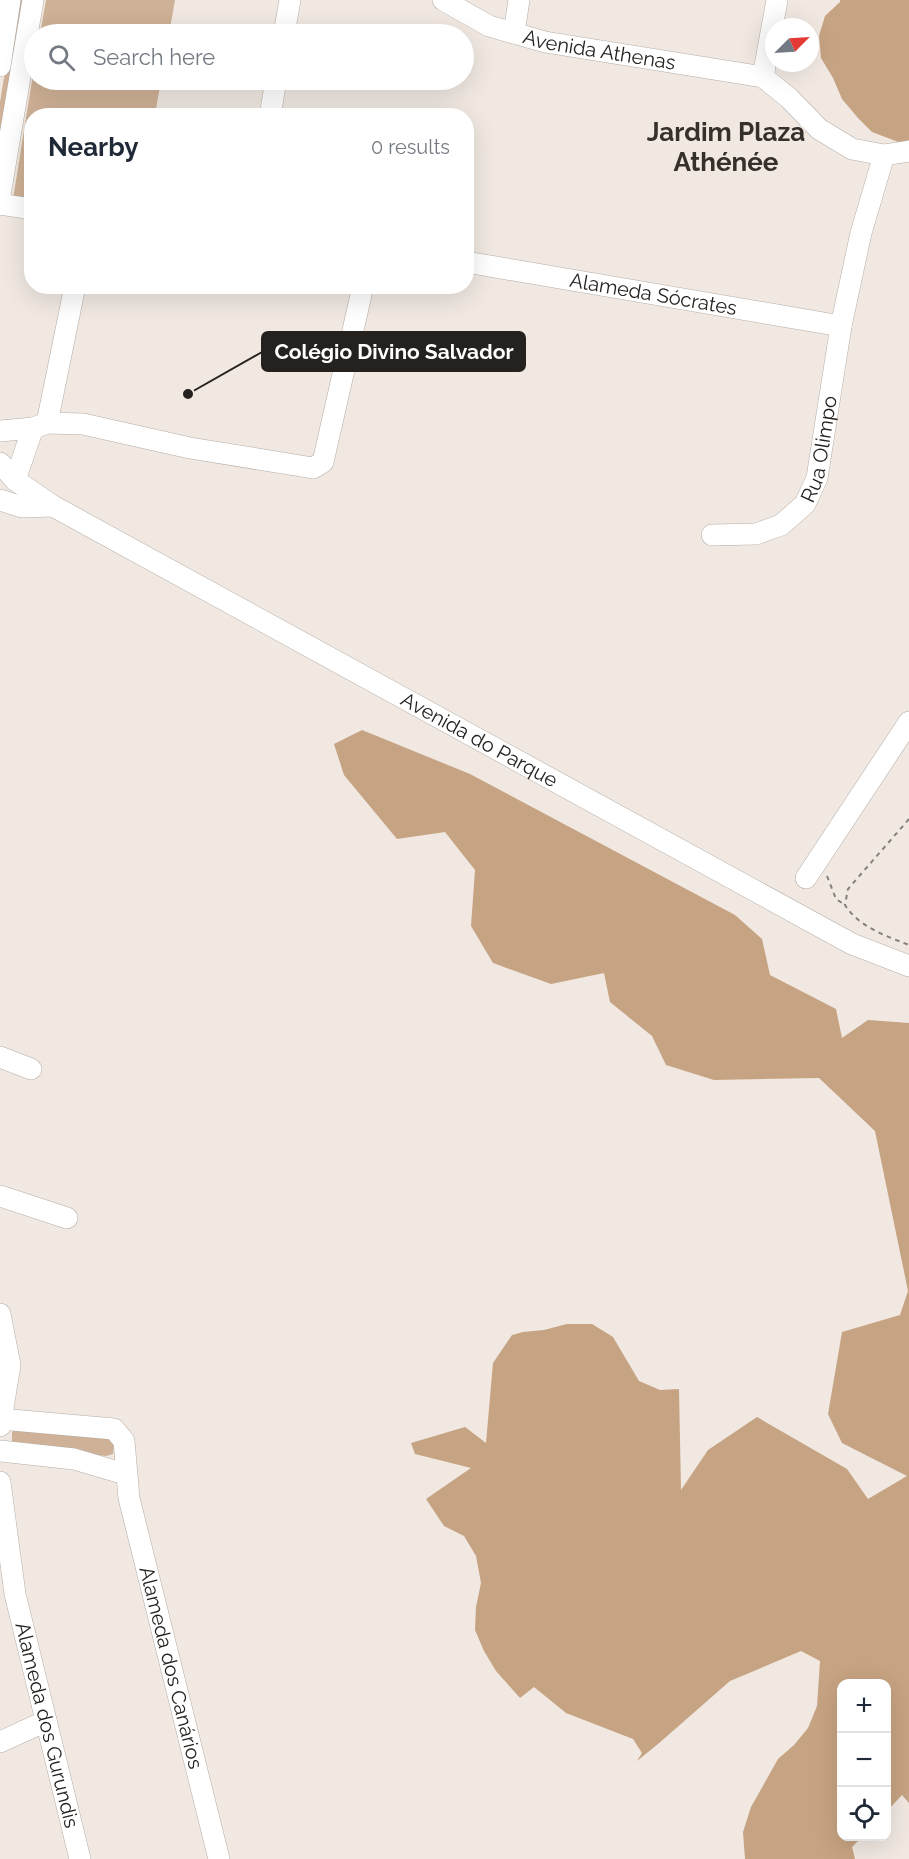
<!DOCTYPE html>
<meta charset="utf-8">
<style>
body{margin:0;font-family:Raleway,sans-serif;background:#f2f2f3;color:#1f2937}
.controls{position:absolute;right:18px;bottom:18px;display:grid;overflow:hidden;border-radius:12px;box-shadow:0 6px 24px #0002}
.controls button{width:54px;height:54px;display:grid;place-items:center;padding:0;border:0;border-bottom:2px solid #e0e1e3;background:#fff;color:#1f2937;font:30px sans-serif}
.compass{position:absolute;left:765px;top:18px;width:54px;height:54px;border-radius:50%;background:#fff;box-shadow:0 6px 24px #0002;rotate:66deg}
.list{margin:0;padding:0;list-style:none}
h2{display:flex;justify-content:space-between;align-items:center;height:78px;margin:0;padding:0 24px;font-size:26px}
h2 small{font-size:20px;font-weight:400;color:#747a83}
.icon{flex:none;width:33px;height:33px;fill:none;stroke:currentColor;stroke-width:2;stroke-linecap:round;stroke-linejoin:round}
.map{position:relative;flex:none;width:909px;height:1859px;overflow:hidden}
.search{position:absolute;background:#fff;box-shadow:0 6px 24px #0002;left:24px;top:24px;width:450px;height:66px;display:flex;align-items:center;gap:15px;box-sizing:border-box;padding:0 21px;border-radius:33px;color:#747a83;font-size:22px}
.panel{position:absolute;background:#fff;box-shadow:0 6px 24px #0002;left:24px;top:108px;width:450px;height:186px;border-radius:24px}
.map>svg:first-child{display:block}
.green{fill:#ceb196}
.forest{fill:#c6a382}
.lines{fill:none;stroke-linecap:round;stroke-linejoin:round}
.minor-casing{stroke:#b5ada7;stroke-width:22}
.path{stroke:#85807b;stroke-width:2;stroke-dasharray:4.5 4.5;stroke-linecap:butt}
.minor{stroke:#fff;stroke-width:21}
.labels{text-anchor:middle;stroke-width:4.5;stroke-linejoin:round;paint-order:stroke}
.street-label{font-size:20px;fill:#24211e;stroke:#f0e8e1}
.district-label{font-size:26px;font-weight:bold;fill:#36302a;stroke:#f0e8e1}
.leader{fill:none;stroke:#24211e;stroke-width:2}
.callout-dot{fill:#24211e;stroke:#f0e8e1;stroke-width:2}
.callout{fill:#24211e;stroke:#24211e;stroke-width:2}
.callout-label{font-size:21px;text-anchor:middle;font-weight:bold;fill:#fff}
</style>
<div class="map">
<svg width="909" height="1859" viewBox="0 0 909 1859">
<rect width="100%" height="100%" fill="#f0e8e1"/>
<path class="green" d="M17,0H27L0,158V102Z
M46,0H175L169,34H40Z
M34,68V80H161L155,115L32,116L31,202L13,199Z
M17,1428L110,1438L114,1445L113,1454L106,1456L12,1445V1432Z"/>
<path class="forest" d="M840,0H909V146L872,132L858,118L842,99L833,78L821,58L819,36L825,16L840,2Z
M362,730L470,774L735,915L762,939L770,975L836,1009L842,1038L868,1020L909,1023V1803L902,1795L887,1811L886,1684H842V1836L862,1837L852,1847L855,1859H745L743,1832L751,1807L778,1759L794,1745L808,1728L817,1706L820,1661L801,1651L730,1681L658,1744L637,1761L642,1753L633,1739L566,1713L534,1687L520,1698L496,1671L484,1651L475,1630L476,1607L481,1583L476,1556L464,1536L444,1526L426,1499L471,1468L415,1454L411,1443L465,1427L486,1443L493,1363L512,1335L523,1332L544,1330L567,1324H592L613,1337L639,1381L660,1390L679,1389L681,1490L708,1450L757,1417L847,1469L868,1499L907,1476L842,1443L828,1414L842,1332L900,1315L908,1291L875,1131L819,1078L714,1080L666,1065L652,1036L610,1002L604,973L551,984L493,963L471,926L475,870L445,832L397,839L344,775L334,744Z"/>
<g class="lines">
<defs>
<g id="minor">
<path id="s1" d="M443,0L489,26L545,42L763,77"/>
<path d="M777,0L763,77L789,98L819,129L852,149L884,155L909,151"/>
<path d="M514,33L519,0"/>
<path d="M284,34L290,0"/>
<path d="M0,66L10,0"/>
<path d="M270,116L276,80"/>
<path d="M0,195L33,0"/>
<path d="M0,204L32,209"/>
<path id="s2" d="M466,262L841,326"/>
<path d="M47,423L75,286"/>
<path d="M0,431L33,428L47,423L83,424L190,448L313,468L323,462L361,295V286"/>
<path id="s3" d="M0,463L15,480L53,506L852,944L909,966"/>
<path d="M15,480L33,428"/>
<path d="M0,500L22,507L53,506"/>
<path id="s4" d="M712,535L756,534L781,525L805,504L817,478L841,326L861,233L884,155"/>
<path d="M806,878L909,722"/>
<path d="M0,1057L31,1069"/>
<path d="M0,1196L67,1218"/>
<path d="M0,1314L10,1365L0,1426"/>
<path id="s5" d="M0,1419L114,1429L124,1441L129,1498L219,1859"/>
<path d="M0,1451L74,1459L125,1474"/>
<path id="s6" d="M0,1482L15,1594L80,1859"/>
<path d="M0,1742L46,1721"/>
</g>
</defs>
<use href="#minor" class="minor-casing"/>
<path class="path" d="M909,819L848,889L845,905C859,927 886,936 909,945
M827,876L836,899L845,905"/>
<use href="#minor" class="minor"/>
</g>
<g class="labels">
<g class="street-label">
<text dy="7" stroke="none"><textPath href="#s1" startOffset="166">Avenida Athenas</textPath></text>
<text dy="7" stroke="none"><textPath href="#s2" startOffset="190">Alameda Sócrates</textPath></text>
<text dy="7" stroke="none"><textPath href="#s4" startOffset="160">Rua Olimpo</textPath></text>
<text dy="7" stroke="none"><textPath href="#s3" startOffset="555">Avenida do Parque</textPath></text>
<text dy="7" stroke="none"><textPath href="#s5" startOffset="362">Alameda dos Canários</textPath></text>
<text dy="7" stroke="none"><textPath href="#s6" startOffset="248">Alameda dos Gurundis</textPath></text>
</g>
<g class="district-label">
<text x="726" y="141">Jardim Plaza<tspan x="726" dy="30">Athénée</tspan></text>
</g>
</g>
<path class="leader" d="M188 394L262 352"/>
<circle class="callout-dot" cx="188" cy="394" r="6"/>
<rect class="callout" x="262" y="332" width="263" height="39" rx="6"/>
<g class="callout-label">
<text x="394" y="359">Colégio Divino Salvador</text>
</g>
</svg>
<div class="controls">
<button>+</button>
<button>−</button>
<button><svg class="icon" aria-label="locate" viewBox="0 0 24 24"><circle cx="12" cy="12" r="6"/><path d="M12 2v4M12 18v4M2 12h4M18 12h4"/></svg></button>
</div>
<svg class="compass" viewBox="-18 -18 36 36"><path d="M0-13l5 13h-10z" fill="#e53935"/><path d="M0 13l5-13h-10z" fill="#747a83"/></svg>
<div class="search"><svg class="icon" aria-label="search" viewBox="0 0 24 24"><circle cx="10" cy="10" r="6"/><path d="M15 15l6 6"/></svg>Search here</div>
<section class="panel">
<h2>Nearby<small>0 results</small></h2>
<ul class="list">
</ul>
</section>
</div>
